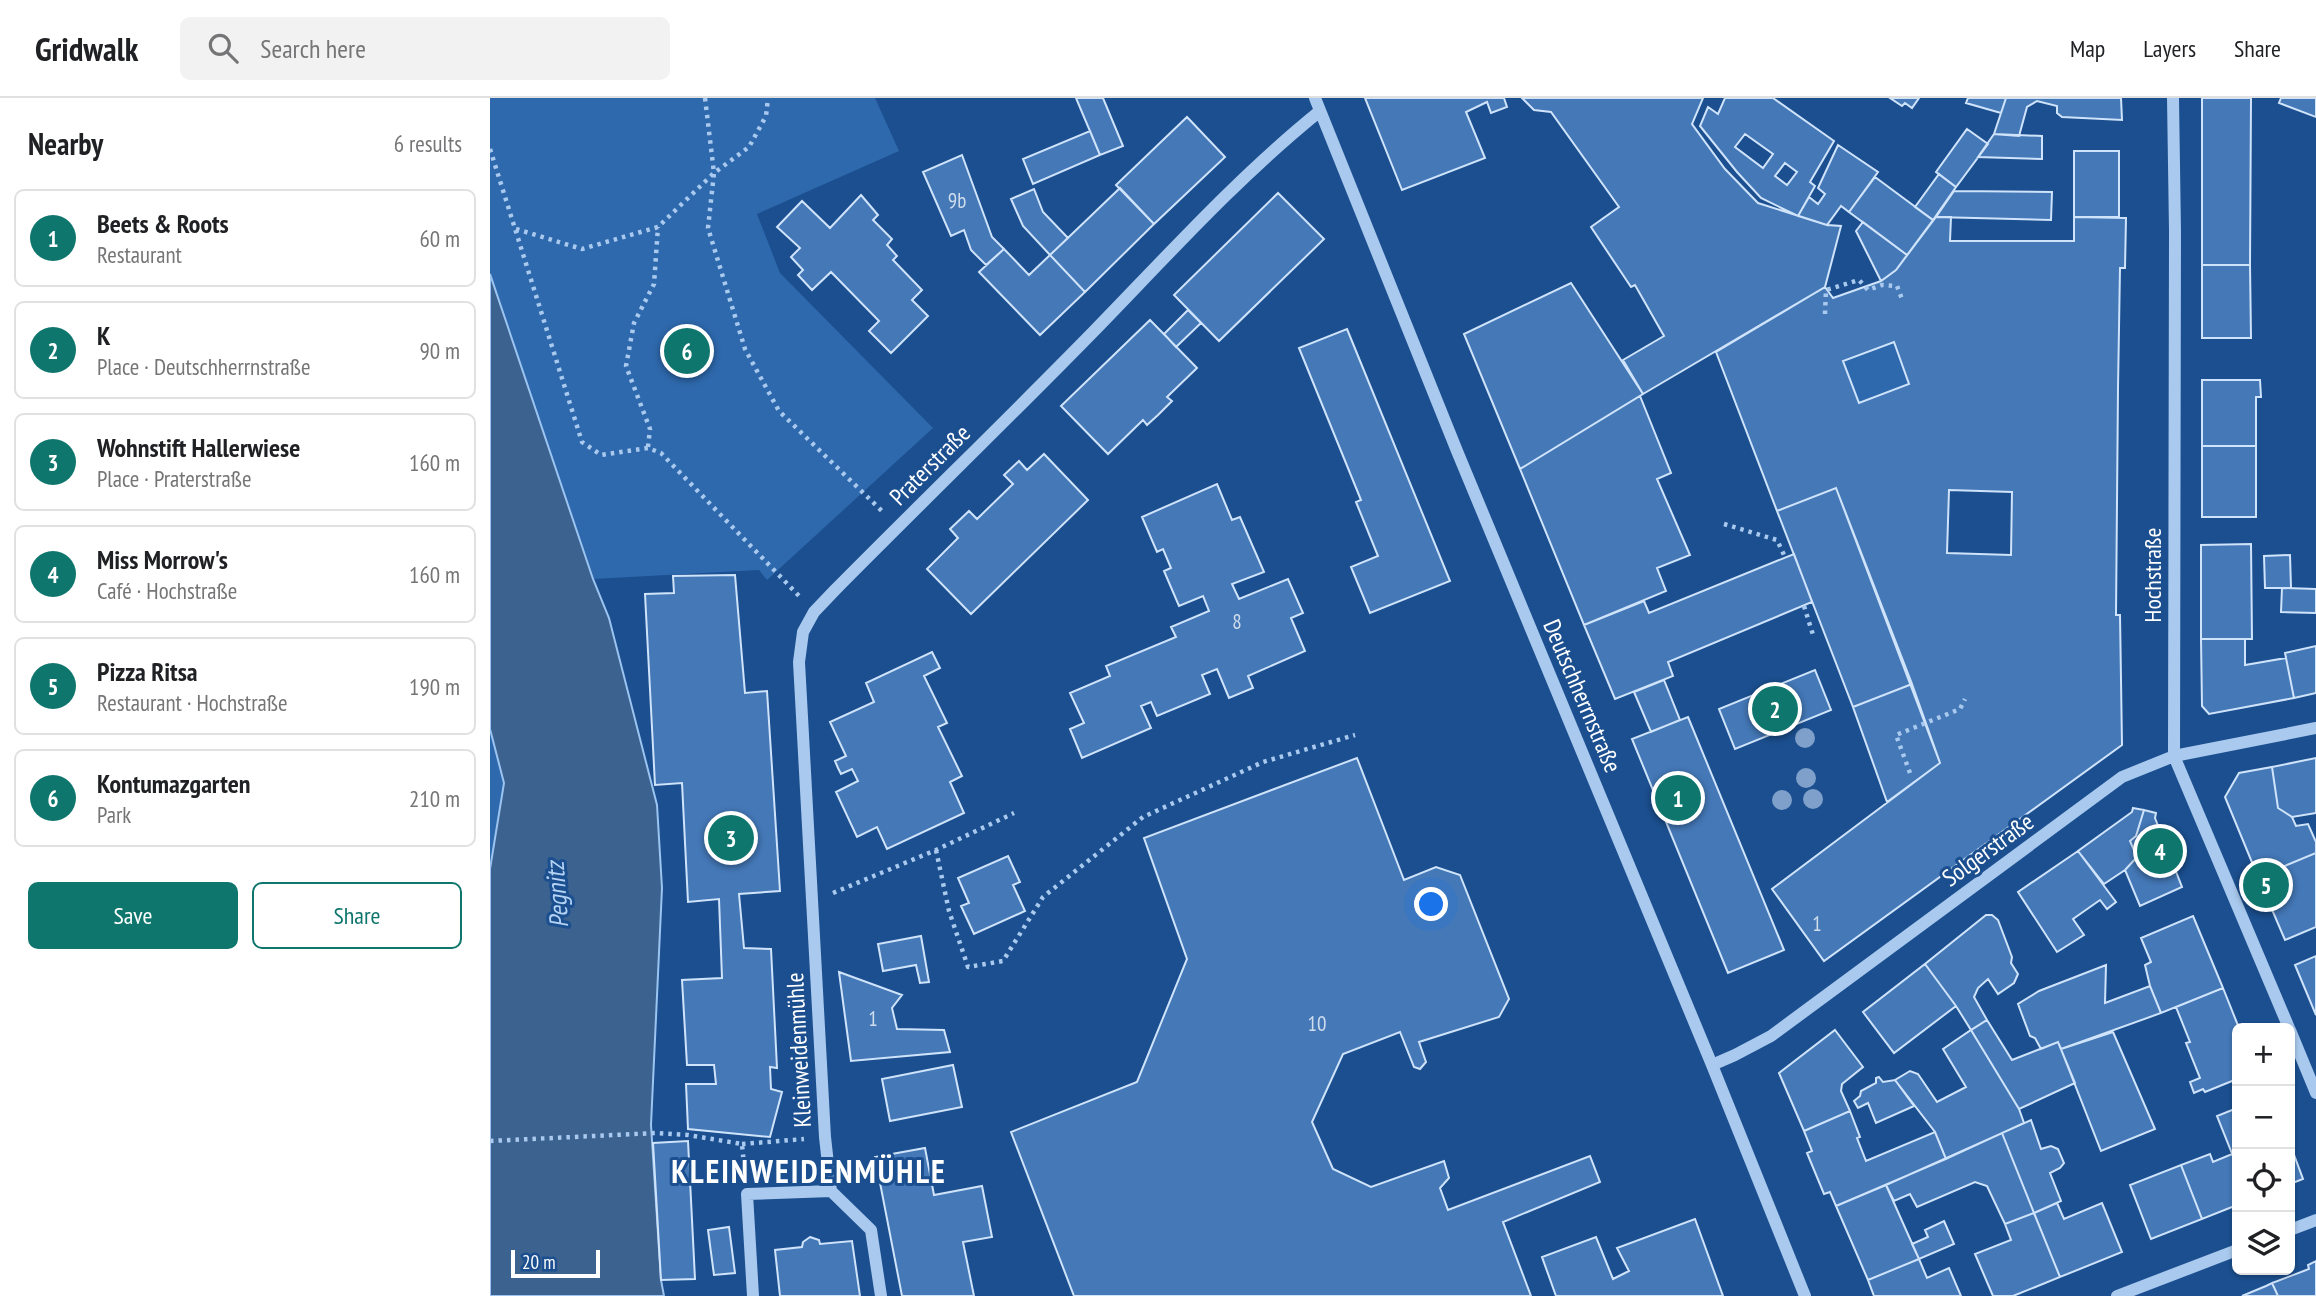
<!DOCTYPE html>
<meta charset="utf-8">
<style>
body{margin:0;font-family:"PT Sans Narrow",sans-serif;background:#f2f2f2;color:#202124}
.controls{position:absolute;right:21px;bottom:21px;display:grid;overflow:hidden;border-radius:10px;box-shadow:0 2px 5px #0004}
.controls button{width:63px;height:63px;display:grid;place-items:center;padding:0;border:0;border-bottom:2px solid #e0e0e0;background:#fff;color:#202124;font:35px sans-serif}
.scale{position:absolute;left:21px;bottom:18px;width:89px;box-sizing:border-box;padding-left:7px;border:4px solid #fff;border-top:0;font-size:19px;line-height:24px;white-space:nowrap;color:#fff;-webkit-text-stroke:5px #1b4f8f;paint-order:stroke}
.you{position:absolute;left:942px;top:807px;width:24px;height:24px;margin:-18px;border:5px solid #fff;border-radius:50%;background:#1a73e8;box-shadow:0 0 0 10px #1a73e833}
.badge{display:grid;place-items:center;width:46px;height:46px;border-radius:50%;background:#0f766e;color:#fff;font-size:23px;font-weight:700}
.pin{position:absolute;translate:-50% -50%;border:4px solid #fff;box-shadow:0 2px 7px #0006}
.list{margin:0;padding:0;list-style:none}
h2{display:flex;justify-content:space-between;align-items:center;height:91px;margin:0;padding:0 28px;font-size:30px}
h2 small{font-size:23px;font-weight:400;color:#757577}
.list li{display:grid;grid-template-columns:46px 1fr auto;gap:21px;align-items:center;box-sizing:border-box;height:98px;margin:0 14px 14px;padding:0 14px;border:2px solid #e0e0e0;border-radius:10px}
.list b{display:block;font-size:26px;white-space:nowrap}
.list p{margin:0;font-size:23px;white-space:nowrap;color:#757577}
.list em{font-size:23px;font-style:normal;color:#757577}
.actions{display:flex;gap:14px;padding:21px 28px}
.actions a{flex:1;padding:16px 0;border:2px solid #0f766e;border-radius:10px;text-align:center;font-size:24px;color:#0f766e}
.actions .main{background:#0f766e;color:#fff}
.icon{flex:none;width:38px;height:38px;fill:none;stroke:currentColor;stroke-width:2;stroke-linecap:round;stroke-linejoin:round}
.map{position:relative;flex:none;width:1826px;height:1198px;overflow:hidden}
header{display:flex;align-items:center;gap:42px;box-sizing:border-box;height:98px;padding:0 35px;background:#fff;border-bottom:2px solid #e0e0e0}
header strong{font-size:33px}
nav{display:flex;gap:38px;margin-inline-start:auto;font-size:24px}
.search{width:490px;height:63px;background:#f2f2f2;display:flex;align-items:center;gap:18px;box-sizing:border-box;padding:0 24px;border-radius:10px;color:#757577;font-size:26px}
main{display:flex}
aside{flex:1;background:#fff}
.map>svg:first-child{display:block}
.green{fill:#2e69ad}
.water{fill:#3c6290;stroke:#9cc4f0;stroke-width:2}
.building{fill:#4478b7;stroke:#cfe3fa;stroke-width:2;fill-rule:evenodd}
.lines{fill:none;stroke-linecap:round;stroke-linejoin:round}
.path{stroke:#a9c9ee;stroke-width:4.5;stroke-dasharray:3.5 5;stroke-linecap:butt}
.minor{stroke:#a9c9ee;stroke-width:12}
.tree{fill:#7ea0ca}
.labels{text-anchor:middle;stroke-width:6;stroke-linejoin:round;paint-order:stroke}
.number-label{font-size:21px;fill:#d0dded}
.street-label{font-size:24px;fill:#fff;stroke:#1b4f8f}
.water-label{font-size:26px;font-style:italic;fill:#b5d3f5;stroke:#1b4f8f}
.district-label{font-size:32px;font-weight:bold;letter-spacing:2px;fill:#fff;stroke:#1b4f8f}
</style>
<header>
<strong>Gridwalk</strong>
<div class="search"><svg class="icon" aria-label="search" viewBox="0 0 24 24"><circle cx="10" cy="10" r="6"/><path d="M15 15l6 6"/></svg>Search here</div>
<nav><a>Map</a><a>Layers</a><a>Share</a></nav>
</header>
<main>
<aside>
<h2>Nearby<small>6 results</small></h2>
<ul class="list">
<li><span class="badge">1</span><div><b>Beets &amp; Roots</b><p>Restaurant</p></div><em>60 m</em></li>
<li><span class="badge">2</span><div><b>K</b><p>Place · Deutschherrnstraße</p></div><em>90 m</em></li>
<li><span class="badge">3</span><div><b>Wohnstift Hallerwiese</b><p>Place · Praterstraße</p></div><em>160 m</em></li>
<li><span class="badge">4</span><div><b>Miss Morrow's</b><p>Café · Hochstraße</p></div><em>160 m</em></li>
<li><span class="badge">5</span><div><b>Pizza Ritsa</b><p>Restaurant · Hochstraße</p></div><em>190 m</em></li>
<li><span class="badge">6</span><div><b>Kontumazgarten</b><p>Park</p></div><em>210 m</em></li>
</ul>
<div class="actions"><a class="main">Save</a><a>Share</a></div>
</aside>
<div class="map">
<svg width="1826" height="1198" viewBox="0 0 1826 1198">
<rect width="100%" height="100%" fill="#1b4f8f"/>
<path class="green" d="M0,0H385L409,53L267,116L290,175L443,330L277,482L269,472L103,481L0,176Z
M1404,244L1419,286L1369,305L1353,263Z
M0,631L14,685L0,771Z"/>
<path class="water" d="M0,176L103,481L119,520L167,707L172,790L161,1027L171,1182L174,1198H0V771L14,685L0,631Z"/>
<path class="building" d="M586,0H613L633,48L610,57Z
M875,0H1014L1017,9L1001,15L997,4L976,14L995,60L912,92Z
M1032,0H1213L1202,26L1235,71L1268,105L1337,127L1351,128L1335,189L1153,296L1133,262L1174,238L1145,187L1141,189L1101,129L1129,109L1061,14L1044,12Z
M1235,0H1283L1344,43L1320,84L1325,88L1308,118L1271,100L1247,74L1210,28L1218,9L1228,16ZM1255,36L1283,56L1273,70L1245,49ZM1295,65L1307,74L1297,87L1285,78Z
M1400,0H1429L1422,10L1415,5L1412,8Z
M1478,0H1516L1511,15L1476,5Z
M1516,0H1631L1632,22L1572,19L1567,15V8L1547,3L1537,9L1529,38L1504,36Z
M1712,0H1761L1760,167H1712Z
M1791,0H1826V19L1789,5Z
M697,19L735,59L664,126L626,87Z
M1477,31L1498,46L1466,89L1446,74Z
M600,33L610,57L543,86L533,61Z
M1504,36L1552,38V61L1488,59Z
M1348,47L1388,74L1359,114L1351,108L1337,127L1308,118L1319,99L1328,106L1335,96L1328,90Z
M1584,53H1629V119H1584Z
M472,57L502,139L514,151L496,167L481,152L474,132L461,138L433,74Z
M1449,76L1466,89L1443,122L1425,109Z
M1385,79L1443,122L1417,157L1359,114Z
M630,90L664,126L595,194L560,157Z
M544,91L553,114L578,140L560,157L533,128L521,101Z
M1464,93L1562,94L1561,122L1446,119Z
M788,95L834,141L729,243L684,197Z
M371,97L388,117L383,122L402,141L397,147L407,158L403,162L432,192L422,202L438,218L401,255L379,233L389,223L341,174L322,192L308,177L313,172L301,159L310,150L287,129L312,103L340,130Z
M1446,119H1461L1460,143H1584V119L1636,120L1635,170H1630L1628,290L1626,517H1630L1632,647L1334,863L1282,791L1450,665L1346,390L1287,413L1226,254L1335,189L1343,200L1391,183L1406,172ZM1404,244L1419,286L1369,305L1353,263ZM1459,392L1522,394L1521,457L1457,455Z
M1373,124L1417,157L1406,172L1391,183L1366,133Z
M514,151L539,177L560,157L595,194L550,237L489,174Z
M1712,167H1760L1761,240H1712Z
M1081,185L1153,296L1030,371L974,236Z
M698,212L711,225L686,249L674,236Z
M660,222L707,270L677,299L682,303L668,317L657,327L653,322L618,356L571,308Z
M857,231L960,483L880,515L861,469L888,458L866,404L871,402L809,250Z
M1712,282H1770L1771,299H1766V348H1712Z
M1150,298L1181,375L1167,381L1200,457L1167,470L1176,493L1094,527L1030,371Z
M1712,348H1766V419H1712Z
M554,356L598,402L481,516L437,471L468,440L460,431L479,413L487,421L523,386L514,377L529,363L537,372Z
M727,386L742,422L750,419L774,474L742,486L749,501L798,481L813,515L801,520L815,553L758,578L763,590L739,600L727,571L712,577L720,596L667,618L661,604L651,608L661,630L592,660L580,631L594,625L580,595L620,578L616,568L686,539L681,529L719,513L713,498L689,508L674,473L681,470L673,451L667,454L652,419Z
M1346,390L1422,586L1363,609L1287,413Z
M1761,446L1762,541H1711V447Z
M1304,456L1322,504L1178,564L1183,578L1125,601L1094,527L1154,503L1159,515Z
M1800,457L1801,490H1775L1774,458Z
M245,477L255,595L277,593L290,793L249,796L254,850L281,851L287,970L280,969L281,991L292,994L280,1039L198,1031L196,986H226L224,967H197L192,882L232,880L229,801L198,804L192,685L165,687L155,496L184,495L183,478Z
M1792,490L1826,491V515L1791,514Z
M1711,541H1755V567L1796,560L1804,600L1719,616L1712,608Z
M1826,548V595L1804,600L1795,555Z
M442,554L450,570L434,578L457,625L448,629L472,678L460,684L474,715L397,751L387,729L367,739L346,694L368,683L362,671L351,676L348,670L345,663L356,658L340,624L384,604L376,585Z
M1325,572L1341,612L1245,651L1229,611Z
M1174,582L1190,622L1161,634L1144,594Z
M1422,586L1450,665L1397,704L1363,609Z
M1198,619L1294,852L1238,875L1142,641Z
M867,660L914,782L946,769L970,777L1019,901L1009,919L929,944L936,964L930,971L924,969L910,934L853,956L822,1024L843,1071L881,1089L954,1063L959,1080L950,1090L958,1112L1100,1058L1110,1084L1013,1124L1041,1198H584L521,1034L647,984L697,861L654,740Z
M1826,660V715L1802,719L1788,710L1782,669Z
M1782,669L1788,710L1802,719L1806,728L1818,726L1826,744V755L1768,779L1735,699L1749,675Z
M1643,710L1654,712L1646,738L1640,743L1647,759L1635,772L1614,786L1588,753L1642,714Z
M1654,712L1666,715L1665,720L1692,789L1650,808L1635,772L1647,759L1640,743L1646,738Z
M1588,753L1626,804L1617,811L1610,802L1583,821L1594,837L1567,854L1528,794Z
M1826,755V829L1795,842L1768,779Z
M518,758L530,784L523,787L535,813L484,836L471,808L479,805L468,780Z
M1496,817H1502L1508,822L1522,859L1521,865L1528,876L1524,885L1508,896L1498,881L1488,890L1484,899L1497,922L1481,932L1466,908L1435,866Z
M1703,818L1733,890L1671,915L1660,888L1655,867L1661,864L1651,840Z
M431,838L439,884L430,885L426,867L393,873L388,846Z
M1826,858V917L1805,867Z
M1435,866L1466,908L1404,955L1373,914Z
M1616,867L1615,905L1660,888L1671,915L1571,951L1568,944L1551,951L1545,940L1540,938L1528,906L1549,893Z
M349,874L412,897L402,910L407,931L454,932L460,954L361,963Z
M1733,890L1749,930H1747V981L1715,994L1713,991L1704,995L1700,984L1710,980L1696,945L1700,944L1686,909Z
M1497,922L1522,962L1568,944L1585,985L1529,1011L1481,932Z
M1345,932L1373,969L1352,986L1351,993L1360,1013L1314,1033L1289,975Z
M1481,932L1529,1011L1534,1025L1456,1061L1445,1034L1405,982L1420,973L1428,976L1447,1004L1476,989L1453,951Z
M1623,934L1665,1031L1611,1053L1571,951Z
M463,967L472,1009L400,1023L392,981Z
M1389,979L1393,984L1405,982L1424,1008L1386,1025L1378,1005L1368,1010L1364,1003L1370,998L1371,993L1386,985V980Z
M1747,1010V1068L1727,1018Z
M1360,1013L1370,1039L1367,1040L1376,1063L1445,1034L1456,1061L1346,1108L1340,1094L1334,1096L1317,1055L1322,1053L1314,1033Z
M1541,1022L1551,1051L1561,1048L1568,1051L1574,1065L1570,1070L1560,1075L1571,1103L1544,1115L1512,1035Z
M1512,1035L1544,1115L1515,1126L1497,1088L1485,1084L1427,1109L1420,1096L1404,1103L1396,1087Z
M198,1043L205,1181L171,1182L163,1045Z
M1800,1046L1813,1081L1800,1086Z
M435,1050L444,1097L492,1088L502,1139L473,1144L484,1198H412L385,1059Z
M1720,1056L1723,1064L1742,1056L1747,1068V1107L1712,1121L1691,1067Z
M1691,1067L1712,1121L1661,1141L1640,1087Z
M1396,1087L1429,1161L1378,1182L1346,1108Z
M1567,1105L1574,1121L1612,1105L1632,1154L1570,1179L1544,1115Z
M1544,1115L1570,1179L1523,1198H1503L1485,1156L1521,1142L1515,1126Z
M1205,1121L1233,1198H1066L1052,1159L1106,1139L1123,1181L1139,1173L1127,1150Z
M1454,1123L1464,1146L1429,1161L1422,1146L1438,1139L1435,1132Z
M239,1129L245,1175L224,1177L218,1132Z
M320,1139L329,1142L330,1146L362,1143L370,1198H290L285,1152L312,1149L313,1144Z
M1429,1161L1437,1180L1459,1170L1471,1198H1384L1378,1182Z
M1826,1163V1198H1788L1782,1185L1819,1171L1818,1167Z
M1782,1185L1788,1198H1752L1776,1188Z"/>
<g class="lines">
<path class="path" d="M215,0L224,75L218,130L255,251L289,313L395,416
M0,51L92,344L111,357L158,350L171,355L311,500
M26,131L92,151L168,129L224,75L259,49L276,18L278,0
M1335,216L1336,192L1369,182L1378,192L1392,187L1407,188L1412,201
M158,349L160,331L136,268L144,225L164,186L168,129
M1234,426L1287,442L1295,459
M1314,508L1324,540
M1420,675L1406,637L1470,611L1475,601
M446,752L459,813L478,869L513,863L553,799L653,719L773,664L865,637
M343,795L446,752L524,715
M0,1043L166,1035L198,1037L252,1046L255,1078
M252,1046L314,1041"/>
<path class="minor" d="M825,0L967,353L1222,967L1315,1198
M1683,0L1685,133L1684,658L1799,930
M1800,932L1826,995
M1222,967L1245,957L1281,938L1632,679L1684,658L1826,630
M341,1093L381,1132L391,1198
M1800,1132L1826,1122
M263,1198L257,1096L341,1093L335,1039L309,564L313,534L324,514L345,492C431,405 519,320 605,232C678,157 748,79 830,13
M1627,1198L1747,1152"/>
</g>
<g class="tree">
<circle cx="1315" cy="640" r="10"/>
<circle cx="1316" cy="680" r="10"/>
<circle cx="1323" cy="701" r="10"/>
<circle cx="1292" cy="702" r="10"/>
</g>
<g class="labels">
<g class="number-label">
<text x="467" y="110">9b</text>
<text x="747" y="531">8</text>
<text x="1327" y="833">1</text>
<text x="383" y="928">1</text>
<text x="827" y="933">10</text>
</g>
<g class="street-label">
<text transform="translate(440 367) rotate(-45)" y="8">Praterstraße</text>
<text transform="translate(1663 477) rotate(-90)" y="8">Hochstraße</text>
<text transform="translate(1092 598) rotate(67)" y="8">Deutschherrnstraße</text>
<text transform="translate(1498 752) rotate(-36)" y="8">Solgerstraße</text>
<text transform="translate(309 952) rotate(-93)" y="8">Kleinweidenmühle</text>
</g>
<g class="water-label">
<text transform="translate(67 797) rotate(-94)" y="9">Pegnitz</text>
</g>
<g class="district-label">
<text x="319" y="1085">KLEINWEIDENMÜHLE</text>
</g>
</g>
</svg>
<div class="controls">
<button>+</button>
<button>−</button>
<button><svg class="icon" aria-label="locate" viewBox="0 0 24 24"><circle cx="12" cy="12" r="6"/><path d="M12 2v4M12 18v4M2 12h4M18 12h4"/></svg></button>
<button><svg class="icon" aria-label="layers" viewBox="0 0 24 24"><path d="M12 4l9 5-9 5-9-5zM3 14l9 5 9-5"/></svg></button>
</div>
<div class="scale">20 m</div>
<div class="you"></div>
<div class="pin badge" style="left:1188px;top:700px">1</div>
<div class="pin badge" style="left:1285px;top:611px">2</div>
<div class="pin badge" style="left:241px;top:740px">3</div>
<div class="pin badge" style="left:1670px;top:753px">4</div>
<div class="pin badge" style="left:1776px;top:787px">5</div>
<div class="pin badge" style="left:197px;top:253px">6</div>
</div>
</main>
